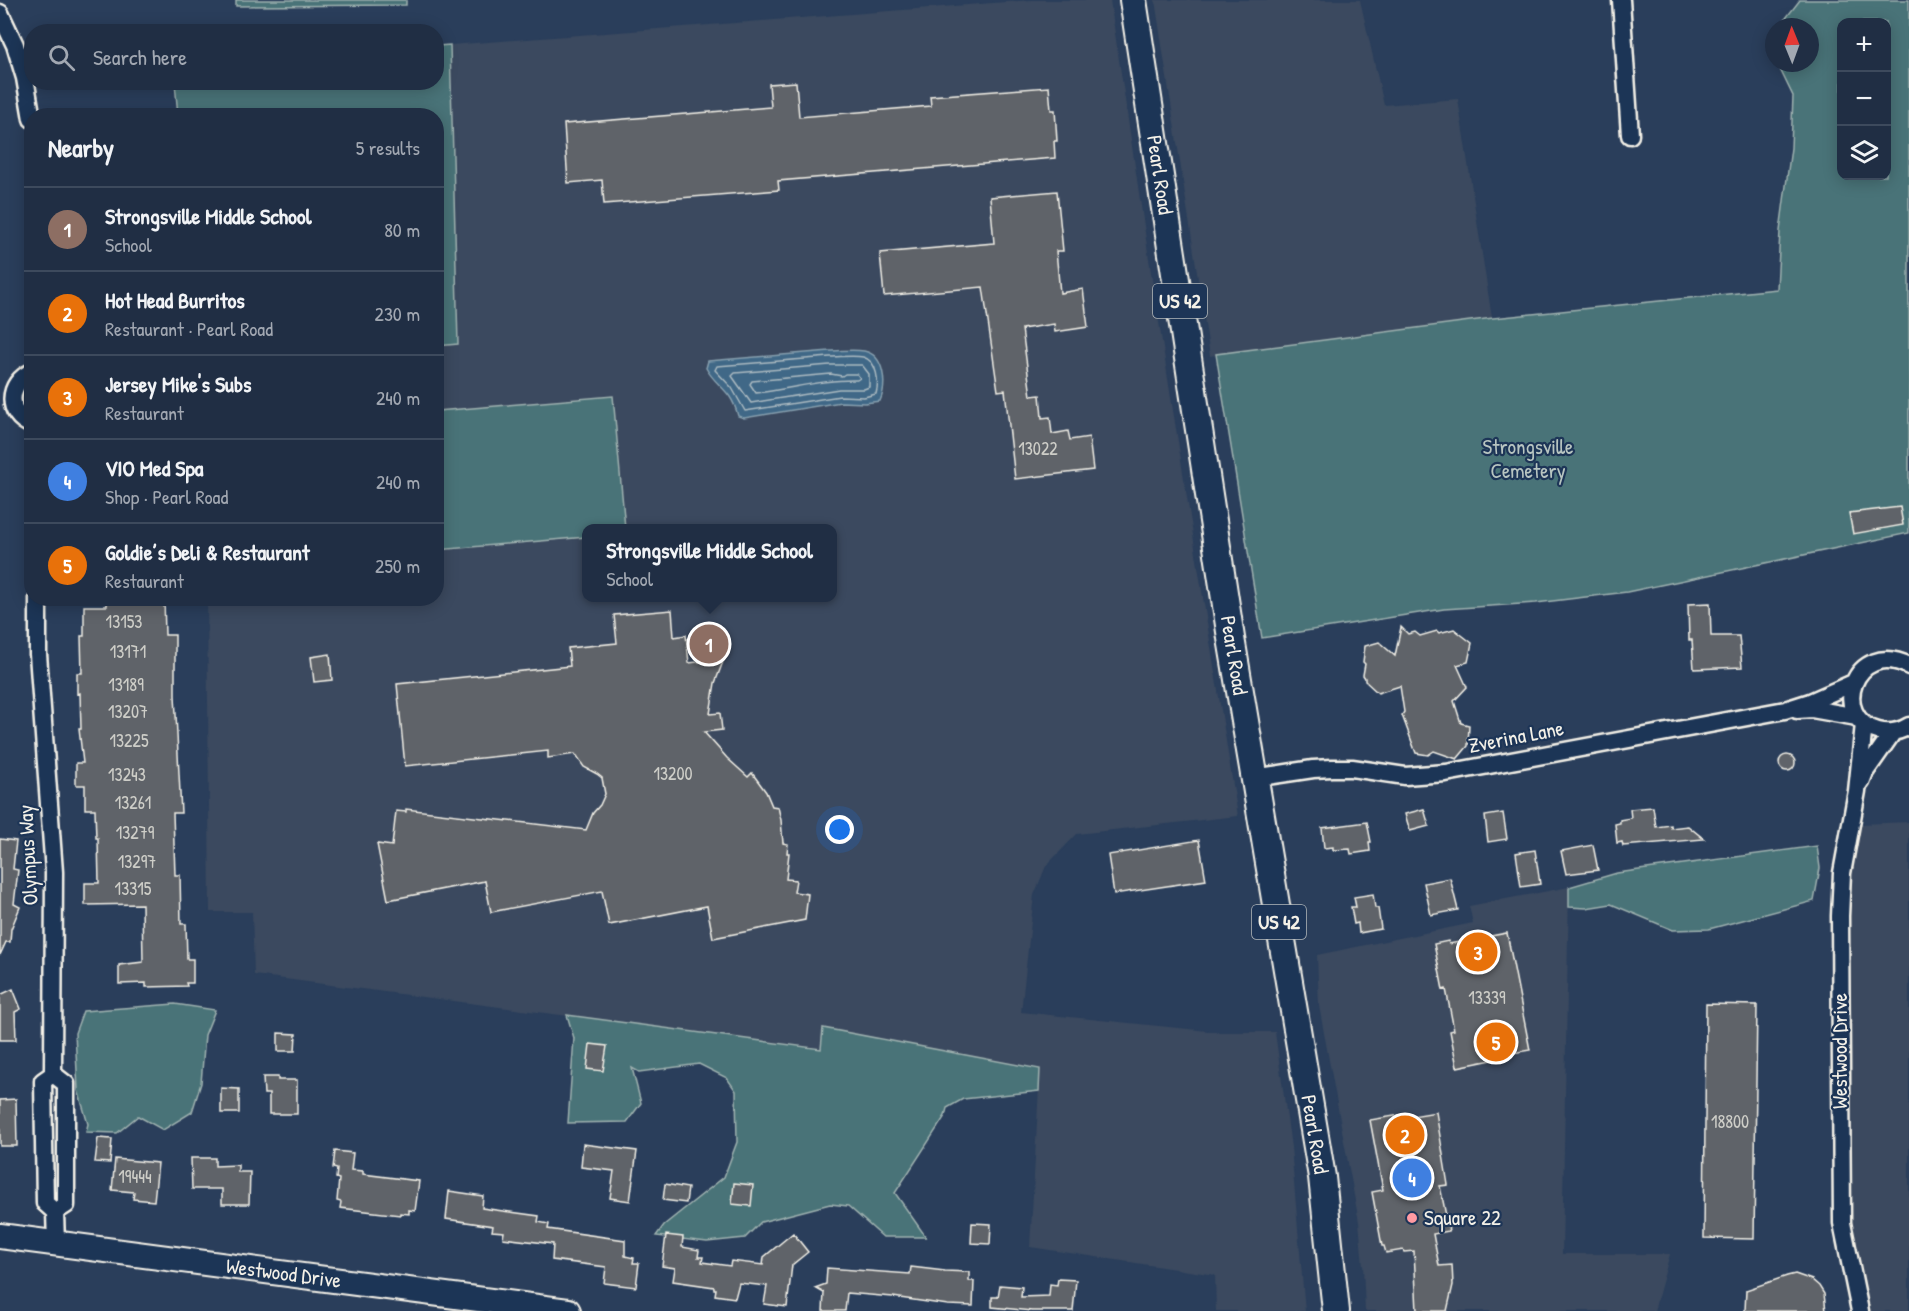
<!DOCTYPE html>
<meta charset="utf-8">
<style>
body{margin:0;font-family:"Patrick Hand",sans-serif;background:#28364b;color:#f1f3f6}
.controls{position:absolute;right:18px;top:18px;display:grid;overflow:hidden;border-radius:12px;box-shadow:0 3px 15px #0003}
.controls button{width:54px;height:54px;display:grid;place-items:center;padding:0;border:0;border-bottom:2px solid #3d4a5d;background:#202e44;color:#f1f3f6;font:30px sans-serif}
.compass{position:absolute;left:1765px;top:18px;width:54px;height:54px;border-radius:50%;background:#202e44;box-shadow:0 3px 15px #0003;rotate:359deg}
.you{position:absolute;left:840px;top:830px;width:21px;height:21px;margin:-15px;border:4px solid #fff;border-radius:50%;background:#1a73e8;box-shadow:0 0 0 9px #1a73e833}
.badge{display:grid;place-items:center;width:39px;height:39px;border-radius:50%;background:#bca0f2;color:#fff;font-size:20px;font-weight:700}
.pin{position:absolute;translate:-50% -50%;border:3px solid #fff;box-shadow:0 2px 6px #0006}
.popup{position:absolute;left:582px;top:524px;width:255px;height:78px;box-sizing:border-box;display:grid;place-content:center;border-radius:12px;background:#202e44;filter:drop-shadow(0 2px 4px #0005);font-size:20px;white-space:nowrap;color:#a2a8b2}
.popup b{font-size:22px;color:#f1f3f6}
.popup::after{content:'';position:absolute;left:50%;top:100%;margin-left:-12px;border:12px solid transparent;border-top-color:#202e44}
.list{margin:0;padding:0;list-style:none}
h2{display:flex;justify-content:space-between;align-items:center;height:78px;margin:0;padding:0 24px;font-size:26px}
h2 small{font-size:20px;font-weight:400;color:#a2a8b2}
.list li{display:grid;grid-template-columns:39px 1fr auto;gap:18px;align-items:center;box-sizing:border-box;height:84px;padding:0 24px;border-top:2px solid #3d4a5d}
.list b{display:block;font-size:22px;white-space:nowrap}
.list p{margin:0;font-size:20px;white-space:nowrap;color:#a2a8b2}
.list em{font-size:20px;font-style:normal;color:#a2a8b2}
.icon{flex:none;width:33px;height:33px;fill:none;stroke:currentColor;stroke-width:2;stroke-linecap:round;stroke-linejoin:round}
.map{position:relative;flex:none;width:1909px;height:1311px;overflow:hidden}
.search{position:absolute;background:#202e44;box-shadow:0 3px 15px #0003;left:24px;top:24px;width:420px;height:66px;display:flex;align-items:center;gap:15px;box-sizing:border-box;padding:0 21px;border-radius:24px;color:#a2a8b2;font-size:22px}
.panel{position:absolute;background:#202e44;box-shadow:0 3px 15px #0003;left:24px;top:108px;width:420px;height:498px;border-radius:24px}
.map>svg:first-child{display:block}
.built{fill:#3a495f;fill-rule:evenodd}
.green{fill:#4a7378;stroke:#9fb2b0;stroke-width:1.5;fill-rule:evenodd}
.water{fill:#3f6887;stroke:#879fae;stroke-width:1.5}
.lines{fill:none;stroke-linecap:round;stroke-linejoin:round}
.shore{stroke:#acbac1;stroke-width:1.5}
.building{fill:#5e6369;stroke:#f4f1e8;stroke-width:1.5}
.street-casing{stroke:#f4f1e8;stroke-width:21}
.secondary-casing{stroke:#f4f1e8;stroke-width:28}
.primary-casing{stroke:#f4f1e8;stroke-width:30}
.street{stroke:#1d3557;stroke-width:16}
.secondary{stroke:#1d3557;stroke-width:24}
.primary{stroke:#1d3557;stroke-width:26}
.poi-dot{fill:#ff9aa2;stroke:#1d3557;stroke-width:2}
.labels{text-anchor:middle;stroke-width:4.5;stroke-linejoin:round;paint-order:stroke}
.number-label{font-size:18px;fill:#cecec8}
.shield{fill:#1d3557;stroke:#b4b9bc;stroke-width:1.5}
.shield-label{font-size:20px;font-weight:bold;fill:#f4f1e8}
.street-label{font-size:21px;fill:#f4f1e8;stroke:#1d3557}
.park-label{font-size:21px;fill:#b8c5c1;stroke:#1d3557}
.poi-label{font-size:21px;fill:#f4f1e8;stroke:#1d3557;text-anchor:start}
</style>
<div class="map">
<svg width="1909" height="1311" viewBox="0 0 1909 1311">
<rect width="100%" height="100%" fill="#2a3e5b"/>
<filter id="ink" filterUnits="userSpaceOnUse"><feTurbulence type="fractalNoise" baseFrequency=".0167" numOctaves="2"/><feDisplacementMap in="SourceGraphic" scale="12" xChannelSelector="R" yChannelSelector="G"/><feConvolveMatrix kernelMatrix="1 2 1 2 8 2 1 2 1" color-interpolation-filters="sRGB"/></filter>
<g filter="url(#ink)">
<path class="built" d="M1032,0H1110L1152,279L1238,816L1077,834L1046,866L1034,895L1021,1012L1218,1032H1275L1291,1147L1305,1311H1216L1215,1275L1030,1247L1040,1069L823,1029L821,1049L254,975L252,912H210L207,599L436,598L437,346L458,344L450,45ZM586,528H832V598H586Z
M1155,0H1360L1384,105L1458,99L1492,318L1210,356Z
M1909,822V1311H1870L1857,1249L1847,1212L1850,875L1860,824Z
M1569,887L1562,1254H1670L1654,1311H1365L1363,1266L1359,1222L1319,1006L1317,955L1473,923L1469,906Z"/>
<path class="green" d="M236,0H406V5L236,6Z
M1800,0H1909V533L1627,592L1536,603L1444,609L1262,638L1216,354L1493,318L1777,289L1780,231L1791,148L1793,96L1777,63H1810V27H1779ZM1842,22H1886V176H1842Z
M450,45L458,344L437,346L436,116L178,115L175,83L436,82L437,46Z
M613,396L625,528H586V537L437,550V411Z
M1817,846L1820,868L1814,901L1709,929L1673,930L1611,904L1586,908L1569,907V887L1617,873Z
M175,1004L215,1010L205,1035L201,1083L192,1112L163,1130L138,1116L117,1133L86,1132L88,1124L78,1090L75,1033L83,1011Z
M567,1015L821,1049L823,1028L1040,1069L1039,1091L963,1099L947,1108L945,1116L895,1193L926,1237H883L848,1206L830,1204L761,1222L745,1238L707,1242L656,1236L664,1225L724,1177L737,1142L736,1091L727,1078L699,1064L639,1072L632,1068L641,1103L627,1122L568,1123L574,1038Z"/>
<path class="water" d="M830,351C841,351 854,349 864,351C885,355 887,385 880,401L865,403L841,402L744,418L738,416C731,388 716,387 706,368L708,361Z"/>
<g class="lines">
<path class="shore" d="M830,357C840,357 854,355 863,357C878,361 879,383 876,394L864,397L840,396L745,411L732,388L715,370L717,366Z
M830,365H862L869,374V387L864,389H839L751,403L732,376L735,373Z
M831,374L842,376L845,374H857L860,378L857,380C825,379 790,389 756,393L750,384L752,381Z"/>
</g>
<path class="building" d="M796,82L799,117L931,106L930,96L1049,87L1051,110H1055L1057,141H1054L1055,158L778,181L779,190L604,204L602,180L568,183L564,124L771,107L769,84Z
M1057,191L1063,251H1056L1060,293L1083,289L1088,327L1055,332L1054,324L1022,329L1031,396L1040,395L1042,418L1050,417L1052,434L1068,431L1070,440L1089,437L1093,470L1015,479L1005,390L998,391L983,287L884,296L880,253L994,243L990,197Z
M1900,507L1903,525L1853,534L1849,513Z
M107,598H164L165,635H175V695L181,813H173L174,845L175,875H180L181,924H186L187,959H193V983H186L187,986L146,987V983L119,984V965L143,962L142,904L85,905V883H99L98,838H96L95,809H85V785H76V763H83L79,729H81L80,693L77,694V673H82L81,636H84V606H107Z
M1710,603L1711,636H1739L1742,667L1694,669L1692,640H1689L1688,604Z
M672,610L674,637L686,635L689,663L724,659L715,683L710,714L720,713L722,730L704,732L727,758L748,777L752,773L766,792L772,806L778,807L781,820L783,843L788,844L787,853H789L786,879L796,880L794,892L808,894L805,920L713,938L707,906L609,925L602,891L491,912L485,881L388,900L377,844L392,846L396,811L406,812V809L586,830L593,813L600,805L605,794L602,778L597,774L584,767L575,754L548,758V751L405,766L397,684L570,666L568,648L617,643L614,615Z
M1401,627L1408,634L1415,632L1420,636L1437,631L1439,633L1454,629L1472,643L1468,662L1457,665L1467,687L1454,701L1461,723L1469,725L1468,746L1457,759L1434,751L1428,755L1416,753L1402,715L1404,712L1400,686L1378,693L1365,681V678L1363,675L1365,664L1363,662L1365,646L1379,642L1395,656Z
M330,654L332,680L314,682L311,657Z
M1779 763a8 8 0 1 1 16 0a8 8 0 1 1-16 0Z
M1653,807L1656,827L1671,825V828L1688,826L1704,839L1623,846L1622,842L1617,843L1615,824L1620,823V820L1631,818L1630,809Z
M1424,809L1429,826L1410,831L1405,814Z
M1503,813L1507,839L1488,842L1485,816Z
M1367,822L1371,842H1369L1370,851L1351,854L1350,849L1333,850V847L1324,848L1322,828Z
M0,839L16,841L13,869L18,870L14,904L20,907L11,929L10,942H6L0,955Z
M1199,840L1206,880L1114,894L1108,855Z
M1593,845L1598,870L1566,874L1561,851Z
M1535,850L1540,884L1521,887L1516,853Z
M1450,878L1458,910L1431,915L1424,883Z
M1373,894L1375,908H1378L1381,929L1359,933L1358,923L1354,924L1351,907H1356L1354,897Z
M1507,933L1530,1050L1501,1055L1502,1058L1457,1067L1450,1031L1454,1030L1446,989L1443,990L1434,944L1448,941L1449,944Z
M13,989L21,1009L15,1012L16,1040H0V995Z
M1706,1004L1757,1005L1754,1239L1704,1238Z
M278,1033L296,1034L295,1051H278Z
M590,1044L607,1046L603,1071L587,1069Z
M263,1077H278V1080H297V1114H269V1094H264Z
M221,1088L239,1089V1113H221Z
M16,1099L17,1146H0V1100Z
M1436,1112L1448,1185L1440,1186L1449,1231L1433,1234L1439,1266L1452,1265L1453,1285L1447,1311H1417L1414,1251L1404,1252L1403,1250L1386,1253L1384,1246H1382L1372,1192L1383,1190L1370,1120L1400,1115L1401,1118Z
M98,1138L112,1139L110,1163L95,1162Z
M583,1144L637,1151L630,1201L610,1198L614,1171L581,1167Z
M335,1151L353,1153L351,1170L363,1171V1174L419,1181L415,1211L409,1210V1214L400,1213V1215L340,1208L341,1202L337,1201L339,1179L336,1178L337,1169L333,1168Z
M191,1158H215V1166L238,1165V1172H250L249,1204H222V1189H192Z
M115,1159L158,1163L154,1201L133,1199L134,1192L112,1190Z
M734,1183L753,1185L751,1206L732,1204Z
M665,1184L688,1188L686,1203L663,1200Z
M449,1191L483,1196L482,1208L539,1216L538,1222L549,1224L548,1229L625,1240V1256L634,1258L633,1263H639L636,1287L604,1283L606,1267L552,1260L553,1244L503,1238L504,1232L492,1231L493,1226L446,1219Z
M972,1223L991,1224L990,1244L971,1243Z
M793,1233L808,1252L792,1265L787,1307L764,1304L767,1286L739,1283L735,1298L715,1295L716,1289H714V1287L673,1281L675,1268L662,1266L666,1235L683,1237L682,1247L699,1250L698,1257H703L702,1262L730,1266L731,1261L763,1265L764,1257Z
M911,1267L945,1271L969,1272V1281H974L973,1306L948,1305L893,1297L847,1293L845,1311H823L824,1293L815,1288L826,1284L827,1268L910,1274Z
M1795,1274L1812,1280L1819,1286L1824,1294L1826,1311H1745L1746,1290L1787,1276Z
M1058,1279L1076,1280L1073,1311H1032L992,1307V1297H998L1000,1285L1022,1287L1021,1297L1049,1296L1050,1284L1057,1285Z"/>
<g class="lines">
<defs>
<path id="street" d="M1621,0L1630,135
M0,13L15,45L25,78L32,119
M32,372C7,382 5,415 32,425
M38,598V654L54,872L53,1074
M1909,666C1854,638 1828,718 1878,731C1889,734 1899,732 1909,726
M1797,710L1812,709L1857,717
M1254,778L1313,769L1332,768H1352L1405,776L1446,773L1785,710L1810,702L1853,683
M1861,782L1865,772L1893,732
M53,1074L66,1084V1205L55,1212L45,1203L43,1081Z
M55,1212L56,1244
M1860,1311L1842,1223L1840,916L1842,873L1857,791L1864,724"/>
<g id="secondary">
<path id="s1" d="M0,1236L568,1311"/>
</g>
<g id="primary">
<path id="s2" d="M1133,0L1231,638L1322,1177L1336,1311"/>
</g>
</defs>
<use href="#street" class="street-casing"/>
<use href="#secondary" class="secondary-casing"/>
<use href="#primary" class="primary-casing"/>
<use href="#street" class="street"/>
<use href="#secondary" class="secondary"/>
<use href="#primary" class="primary"/>
</g>
</g>
<circle class="poi-dot" cx="1412" cy="1218" r="6"/>
<g class="labels">
<g class="number-label">
<text x="1038" y="455">13022</text>
<text x="124" y="628">13153</text>
<text x="128" y="658">13171</text>
<text x="126" y="691">13189</text>
<text x="128" y="718">13207</text>
<text x="129" y="747">13225</text>
<text x="673" y="780">13200</text>
<text x="127" y="781">13243</text>
<text x="133" y="809">13261</text>
<text x="135" y="839">13279</text>
<text x="137" y="868">13297</text>
<text x="133" y="895">13315</text>
<text x="1487" y="1004">13339</text>
<text x="1730" y="1128">18800</text>
<text x="135" y="1183">19444</text>
</g>
<g class="shield">
<rect x="1153" y="284" width="54" height="34" rx="4.5"/>
<rect x="1252" y="905" width="54" height="34" rx="4.5"/>
</g>
<g class="shield-label">
<text x="1180" y="308">US 42</text>
<text x="1279" y="929">US 42</text>
</g>
<g class="street-label">
<text dy="7" stroke="none"><textPath href="#s2" startOffset="177">Pearl Road</textPath></text>
<text dy="7" stroke="none"><textPath href="#s2" startOffset="663">Pearl Road</textPath></text>
<text transform="translate(1516 737) rotate(-11)" y="7">Zverina Lane</text>
<text transform="translate(28 855) rotate(-93)" y="7">Olympus Way</text>
<text transform="translate(1840 1051) rotate(-90)" y="7">Westwood Drive</text>
<text dy="7" stroke="none"><textPath href="#s2" startOffset="1149">Pearl Road</textPath></text>
<text dy="7" stroke="none"><textPath href="#s1" startOffset="286">Westwood Drive</textPath></text>
</g>
<g class="park-label">
<text x="1528" y="454">Strongsville<tspan x="1528" dy="24">Cemetery</tspan></text>
</g>
<g class="poi-label">
<text x="1424" y="1225">Square 22</text>
</g>
</g>
</svg>
<div class="controls">
<button>+</button>
<button>−</button>
<button><svg class="icon" aria-label="layers" viewBox="0 0 24 24"><path d="M12 4l9 5-9 5-9-5zM3 14l9 5 9-5"/></svg></button>
</div>
<svg class="compass" viewBox="-18 -18 36 36"><path d="M0-13l5 13h-10z" fill="#e53935"/><path d="M0 13l5-13h-10z" fill="#a2a8b2"/></svg>
<div class="you"></div>
<div class="pin badge" style="left:709px;top:644px;background:#8d6e63">1</div>
<div class="popup"><b>Strongsville Middle School</b>School</div>
<div class="pin badge" style="left:1405px;top:1135px;background:#e8710a">2</div>
<div class="pin badge" style="left:1478px;top:952px;background:#e8710a">3</div>
<div class="pin badge" style="left:1412px;top:1178px;background:#3f7fe0">4</div>
<div class="pin badge" style="left:1496px;top:1042px;background:#e8710a">5</div>
<div class="search"><svg class="icon" aria-label="search" viewBox="0 0 24 24"><circle cx="10" cy="10" r="6"/><path d="M15 15l6 6"/></svg>Search here</div>
<section class="panel">
<h2>Nearby<small>5 results</small></h2>
<ul class="list">
<li><span class="badge" style="background:#8d6e63">1</span><div><b>Strongsville Middle School</b><p>School</p></div><em>80 m</em></li>
<li><span class="badge" style="background:#e8710a">2</span><div><b>Hot Head Burritos</b><p>Restaurant · Pearl Road</p></div><em>230 m</em></li>
<li><span class="badge" style="background:#e8710a">3</span><div><b>Jersey Mike's Subs</b><p>Restaurant</p></div><em>240 m</em></li>
<li><span class="badge" style="background:#3f7fe0">4</span><div><b>VIO Med Spa</b><p>Shop · Pearl Road</p></div><em>240 m</em></li>
<li><span class="badge" style="background:#e8710a">5</span><div><b>Goldie’s Deli &amp; Restaurant</b><p>Restaurant</p></div><em>250 m</em></li>
</ul>
</section>
</div>
